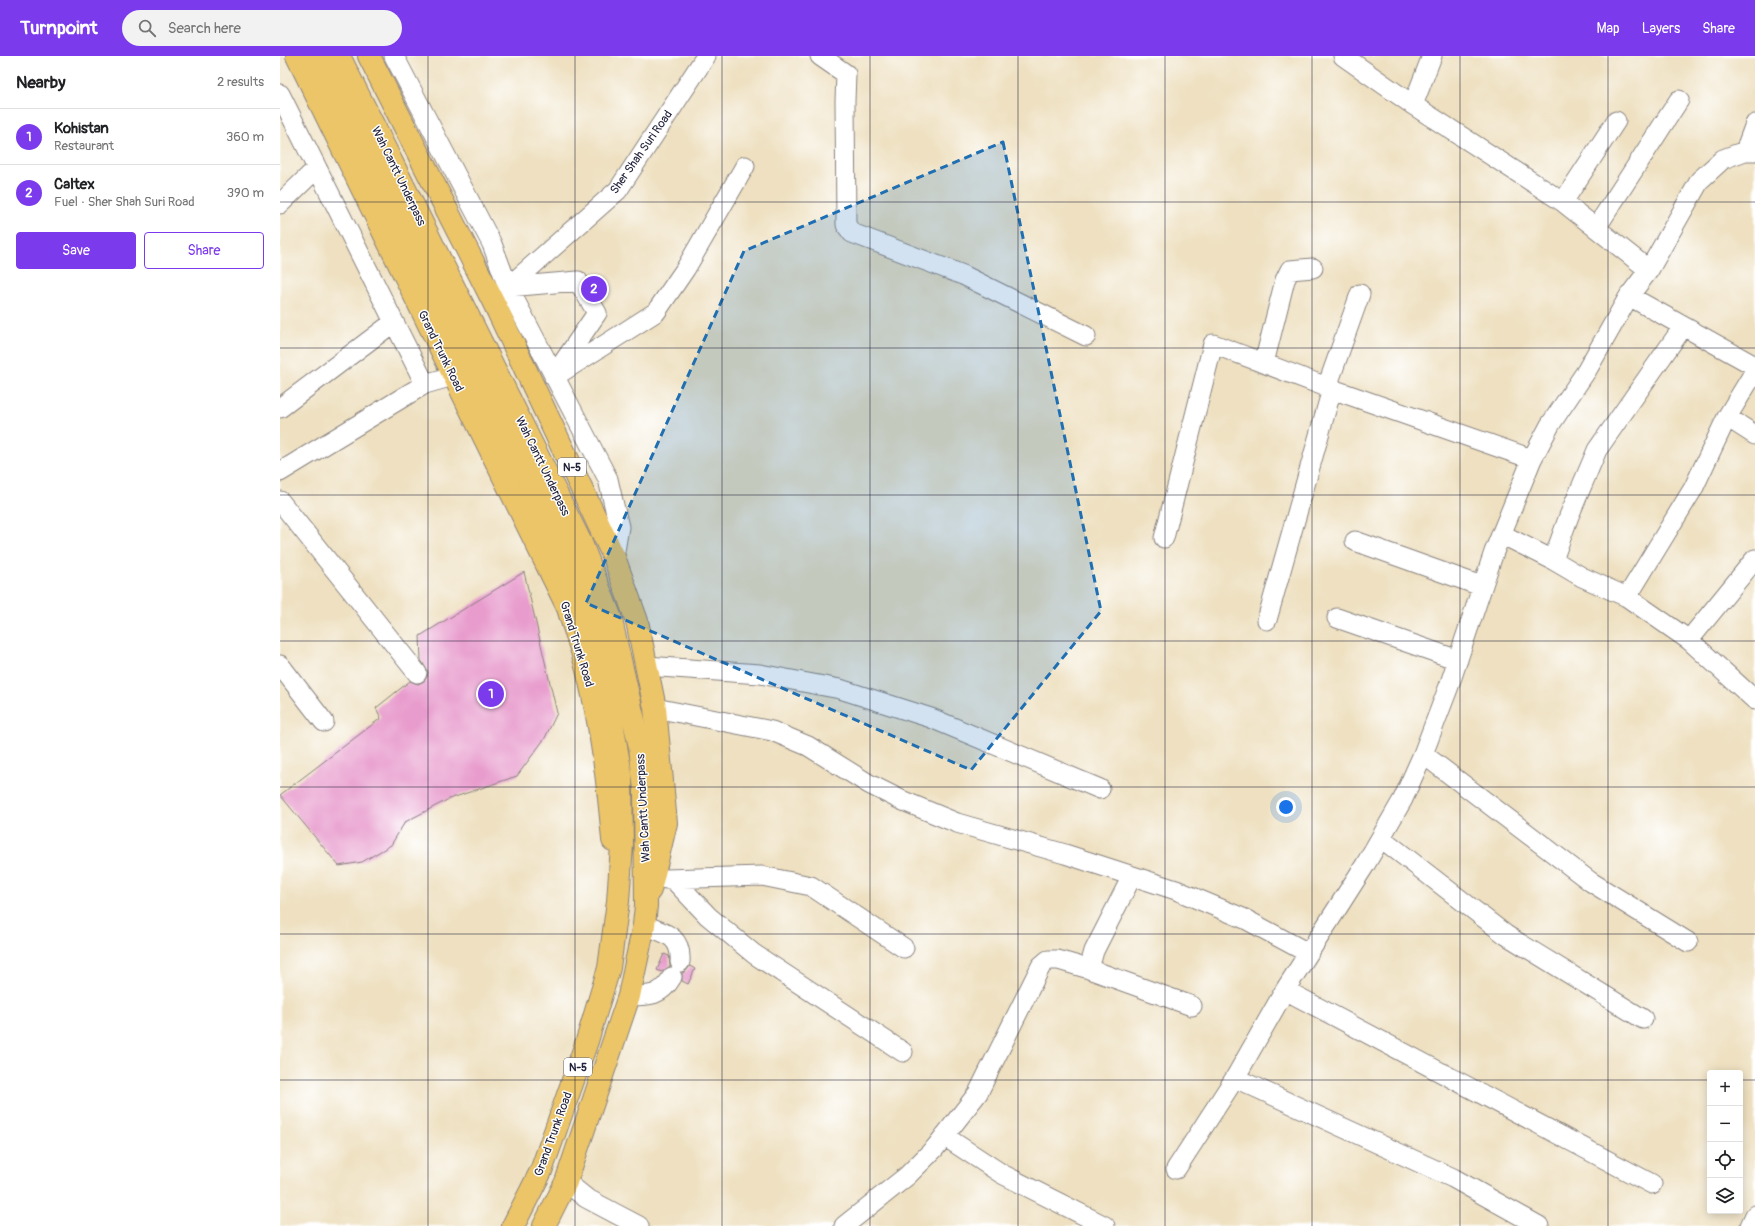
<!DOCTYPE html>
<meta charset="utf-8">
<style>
body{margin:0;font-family:Pangolin,sans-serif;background:#f2f2f2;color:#202124}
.controls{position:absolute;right:12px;bottom:12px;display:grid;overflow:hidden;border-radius:4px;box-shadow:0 2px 10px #0003}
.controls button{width:36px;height:36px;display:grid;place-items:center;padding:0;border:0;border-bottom:1px solid #e0e0e0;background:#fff;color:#202124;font:20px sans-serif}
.you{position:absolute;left:1006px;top:751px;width:14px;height:14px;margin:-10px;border:3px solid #fff;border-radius:50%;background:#1a73e8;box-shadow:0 0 0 6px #1a73e833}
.badge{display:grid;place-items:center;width:26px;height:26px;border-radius:50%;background:#7c3aed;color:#fff;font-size:13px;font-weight:700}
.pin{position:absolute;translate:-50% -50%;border:2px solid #fff;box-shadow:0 1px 4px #0006}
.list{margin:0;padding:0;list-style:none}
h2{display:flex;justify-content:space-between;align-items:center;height:52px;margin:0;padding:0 16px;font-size:17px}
h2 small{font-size:13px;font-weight:400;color:#757577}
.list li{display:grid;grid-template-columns:26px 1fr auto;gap:12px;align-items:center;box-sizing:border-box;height:56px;padding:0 16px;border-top:1px solid #e0e0e0}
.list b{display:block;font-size:15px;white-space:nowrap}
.list p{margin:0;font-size:13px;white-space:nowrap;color:#757577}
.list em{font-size:13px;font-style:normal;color:#757577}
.actions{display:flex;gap:8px;padding:12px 16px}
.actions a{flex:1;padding:9px 0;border:1px solid #7c3aed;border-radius:4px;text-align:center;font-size:14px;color:#7c3aed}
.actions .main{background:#7c3aed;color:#fff}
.icon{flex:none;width:22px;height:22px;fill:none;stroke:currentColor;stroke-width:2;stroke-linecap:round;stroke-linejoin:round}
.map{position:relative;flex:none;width:1475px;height:1170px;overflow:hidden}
header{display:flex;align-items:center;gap:24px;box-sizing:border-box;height:56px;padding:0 20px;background:#7c3aed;color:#fff}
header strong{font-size:19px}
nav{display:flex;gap:22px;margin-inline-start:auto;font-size:14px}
.search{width:280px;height:36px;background:#f2f2f2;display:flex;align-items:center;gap:10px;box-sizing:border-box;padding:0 14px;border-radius:22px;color:#757577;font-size:15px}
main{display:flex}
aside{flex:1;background:#fff}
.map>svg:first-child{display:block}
.building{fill:#e89ccd}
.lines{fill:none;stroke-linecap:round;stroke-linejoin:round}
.minor-casing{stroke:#88817e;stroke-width:21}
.major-casing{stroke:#88817e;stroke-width:24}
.highway-casing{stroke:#88817e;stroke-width:24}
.minor{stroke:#fff;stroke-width:19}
.major{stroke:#ecc569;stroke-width:22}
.highway{stroke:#ecc569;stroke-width:22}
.marked{fill:#1f6fb2;fill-opacity:0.2;stroke:#1f6fb2;stroke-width:3;stroke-dasharray:8 5;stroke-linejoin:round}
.grid{fill:none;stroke:#22223b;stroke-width:1;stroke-opacity:0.55}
.labels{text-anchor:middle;stroke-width:3;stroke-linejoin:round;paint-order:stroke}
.shield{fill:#fff;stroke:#646476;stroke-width:1}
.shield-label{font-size:11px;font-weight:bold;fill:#22223b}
.street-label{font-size:12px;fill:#22223b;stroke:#fff}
</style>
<header>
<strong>Turnpoint</strong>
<div class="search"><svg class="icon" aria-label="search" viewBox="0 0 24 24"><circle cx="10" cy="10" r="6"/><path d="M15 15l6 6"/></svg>Search here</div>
<nav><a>Map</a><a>Layers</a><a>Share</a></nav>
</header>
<main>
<aside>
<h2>Nearby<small>2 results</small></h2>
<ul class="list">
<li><span class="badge">1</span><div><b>Kohistan</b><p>Restaurant</p></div><em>360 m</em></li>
<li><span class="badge">2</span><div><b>Caltex</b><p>Fuel · Sher Shah Suri Road</p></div><em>390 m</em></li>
</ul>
<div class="actions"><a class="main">Save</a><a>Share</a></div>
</aside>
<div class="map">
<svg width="1475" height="1170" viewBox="0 0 1475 1170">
<rect width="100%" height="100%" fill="#fff"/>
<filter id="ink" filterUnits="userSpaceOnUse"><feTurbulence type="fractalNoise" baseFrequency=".025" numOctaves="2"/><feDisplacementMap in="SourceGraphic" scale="8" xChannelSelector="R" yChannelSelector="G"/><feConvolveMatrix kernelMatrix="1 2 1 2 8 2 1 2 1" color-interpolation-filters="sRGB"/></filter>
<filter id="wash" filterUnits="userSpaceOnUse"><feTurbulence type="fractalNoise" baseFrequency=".012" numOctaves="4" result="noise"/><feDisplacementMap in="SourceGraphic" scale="16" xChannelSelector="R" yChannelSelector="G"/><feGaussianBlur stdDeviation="0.9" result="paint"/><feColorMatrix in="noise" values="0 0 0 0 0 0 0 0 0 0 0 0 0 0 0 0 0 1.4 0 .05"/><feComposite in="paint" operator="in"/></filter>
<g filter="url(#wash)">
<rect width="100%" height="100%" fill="#eee0c0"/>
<g id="blocks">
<path class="building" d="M244,516L277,657L265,682L237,720L169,743L125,766L111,789L82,806L59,810L0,739L101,662L96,652L130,625L138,628L144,625L147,621L148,616L141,604L140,580Z
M384,898L389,900L390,910L382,916L377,914Z
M410,910L415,913L408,928L402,925V917L406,915Z"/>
</g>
</g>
<g filter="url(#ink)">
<use href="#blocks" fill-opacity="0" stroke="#88817e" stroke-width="1"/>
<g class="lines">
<defs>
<path id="minor" d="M114,0L212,188L228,231L328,423L339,471L334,501
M540,0L566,18L565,45L566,169L572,177L683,219L806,280
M1063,0L1133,49L1283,146L1369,214
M0,38L145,328L173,320
M1133,49L1152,0
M1465,95L1475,68
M1283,146L1336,65
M0,148L37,112
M1316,172L1399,44
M228,231L298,225L317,257L278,314
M220,240L228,231L338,134L426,0
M1349,240L1475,310
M984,307L1005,224L1010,214L1033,212
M274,321L376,256L406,212L465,110
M1047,331L1080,238
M0,352L114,266
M1447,361L1475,379
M0,416L145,328
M0,445L137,617
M1221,478L1273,504L1302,521L1347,541L1409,584L1475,644
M884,482L933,288L1052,333L1252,403
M1075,485L1201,530
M1273,504L1289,460L1317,394L1403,271
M1347,541L1413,433L1447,361L1475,315
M1057,562L1178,604
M987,564L1052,333
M1409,584L1475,503
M0,609L44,666
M366,610L480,618L560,633L651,662L820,733
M375,652L492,675L528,690L589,728L621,744L677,767L785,798L896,834L965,863L1028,897
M1143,698L1311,826L1408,886
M1101,782L1226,879L1363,963
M386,823L482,820L531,830L624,892
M393,823L428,860L474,898L623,996
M364,869C384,877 402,879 400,906
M809,913L912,950
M1005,934L1372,1128
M349,940C370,940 381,940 392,921
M955,1022L1173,1122L1259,1170
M664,1080L722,1118L825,1170
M896,1113L955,1022L1005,934L1085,809L1123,743L1143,698L1169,630L1214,496L1252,403L1270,369L1307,314L1349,240L1369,214L1420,124L1443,103L1465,95H1475
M286,1126L306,1142L359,1170
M564,1170L627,1120L655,1092L698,1037L761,910L768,904H778L809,913L814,895L852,820
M1470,1170L1475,1159"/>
<path id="major" d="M17,0L288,552C293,569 299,585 304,602C320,661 328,723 333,784
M89,0L214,247L334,501L357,565L375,652L386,767L370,834"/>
<path id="highway" d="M38,0L260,446L292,515L312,573L328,643L341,719L342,789L338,845L329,912L307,985L261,1115L233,1170
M59,0L301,487L330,560L360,691L365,734L366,850L364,869L349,940L286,1126L264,1170"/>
</defs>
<use href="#minor" class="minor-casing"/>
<use href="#major" class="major-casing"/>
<use href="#highway" class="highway-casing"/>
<use href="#minor" class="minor"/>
<use href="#major" class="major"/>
<use href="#highway" class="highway"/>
</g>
</g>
<path class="marked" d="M723,86L821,555L691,714L306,547L464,195Z"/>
<path class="grid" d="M148,0V1170M295,0V1170M442,0V1170M590,0V1170M738,0V1170M885,0V1170M1032,0V1170M1180,0V1170M1328,0V1170M0,146H1475M0,292H1475M0,439H1475M0,585H1475M0,731H1475M0,878H1475M0,1024H1430M1460,1024H1475"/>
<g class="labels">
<g class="shield">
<rect x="278" y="402" width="28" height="18" rx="3"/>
<rect x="284" y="1002" width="28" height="18" rx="3"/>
</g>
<g class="shield-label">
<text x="292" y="415">N-5</text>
<text x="298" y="1015">N-5</text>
</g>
<g class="street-label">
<text transform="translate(361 96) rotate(-55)" y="4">Sher Shah Suri Road</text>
<text transform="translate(119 120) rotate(64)" y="4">Wah Cantt Underpass</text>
<text transform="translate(161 295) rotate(64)" y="4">Grand Trunk Road</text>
<text transform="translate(263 410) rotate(64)" y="4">Wah Cantt Underpass</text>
<text transform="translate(297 588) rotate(73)" y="4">Grand Trunk Road</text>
<text transform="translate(363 752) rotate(-93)" y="4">Wah Cantt Underpass</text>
<text transform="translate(273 1078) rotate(-70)" y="4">Grand Trunk Road</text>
</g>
</g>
</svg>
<div class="controls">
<button>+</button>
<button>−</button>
<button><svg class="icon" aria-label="locate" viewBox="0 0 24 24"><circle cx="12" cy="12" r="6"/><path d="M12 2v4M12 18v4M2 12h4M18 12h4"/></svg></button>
<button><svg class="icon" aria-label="layers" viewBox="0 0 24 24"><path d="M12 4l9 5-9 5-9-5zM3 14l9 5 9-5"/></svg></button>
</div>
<div class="you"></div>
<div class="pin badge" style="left:211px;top:638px">1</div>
<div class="pin badge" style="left:314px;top:233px">2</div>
</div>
</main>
